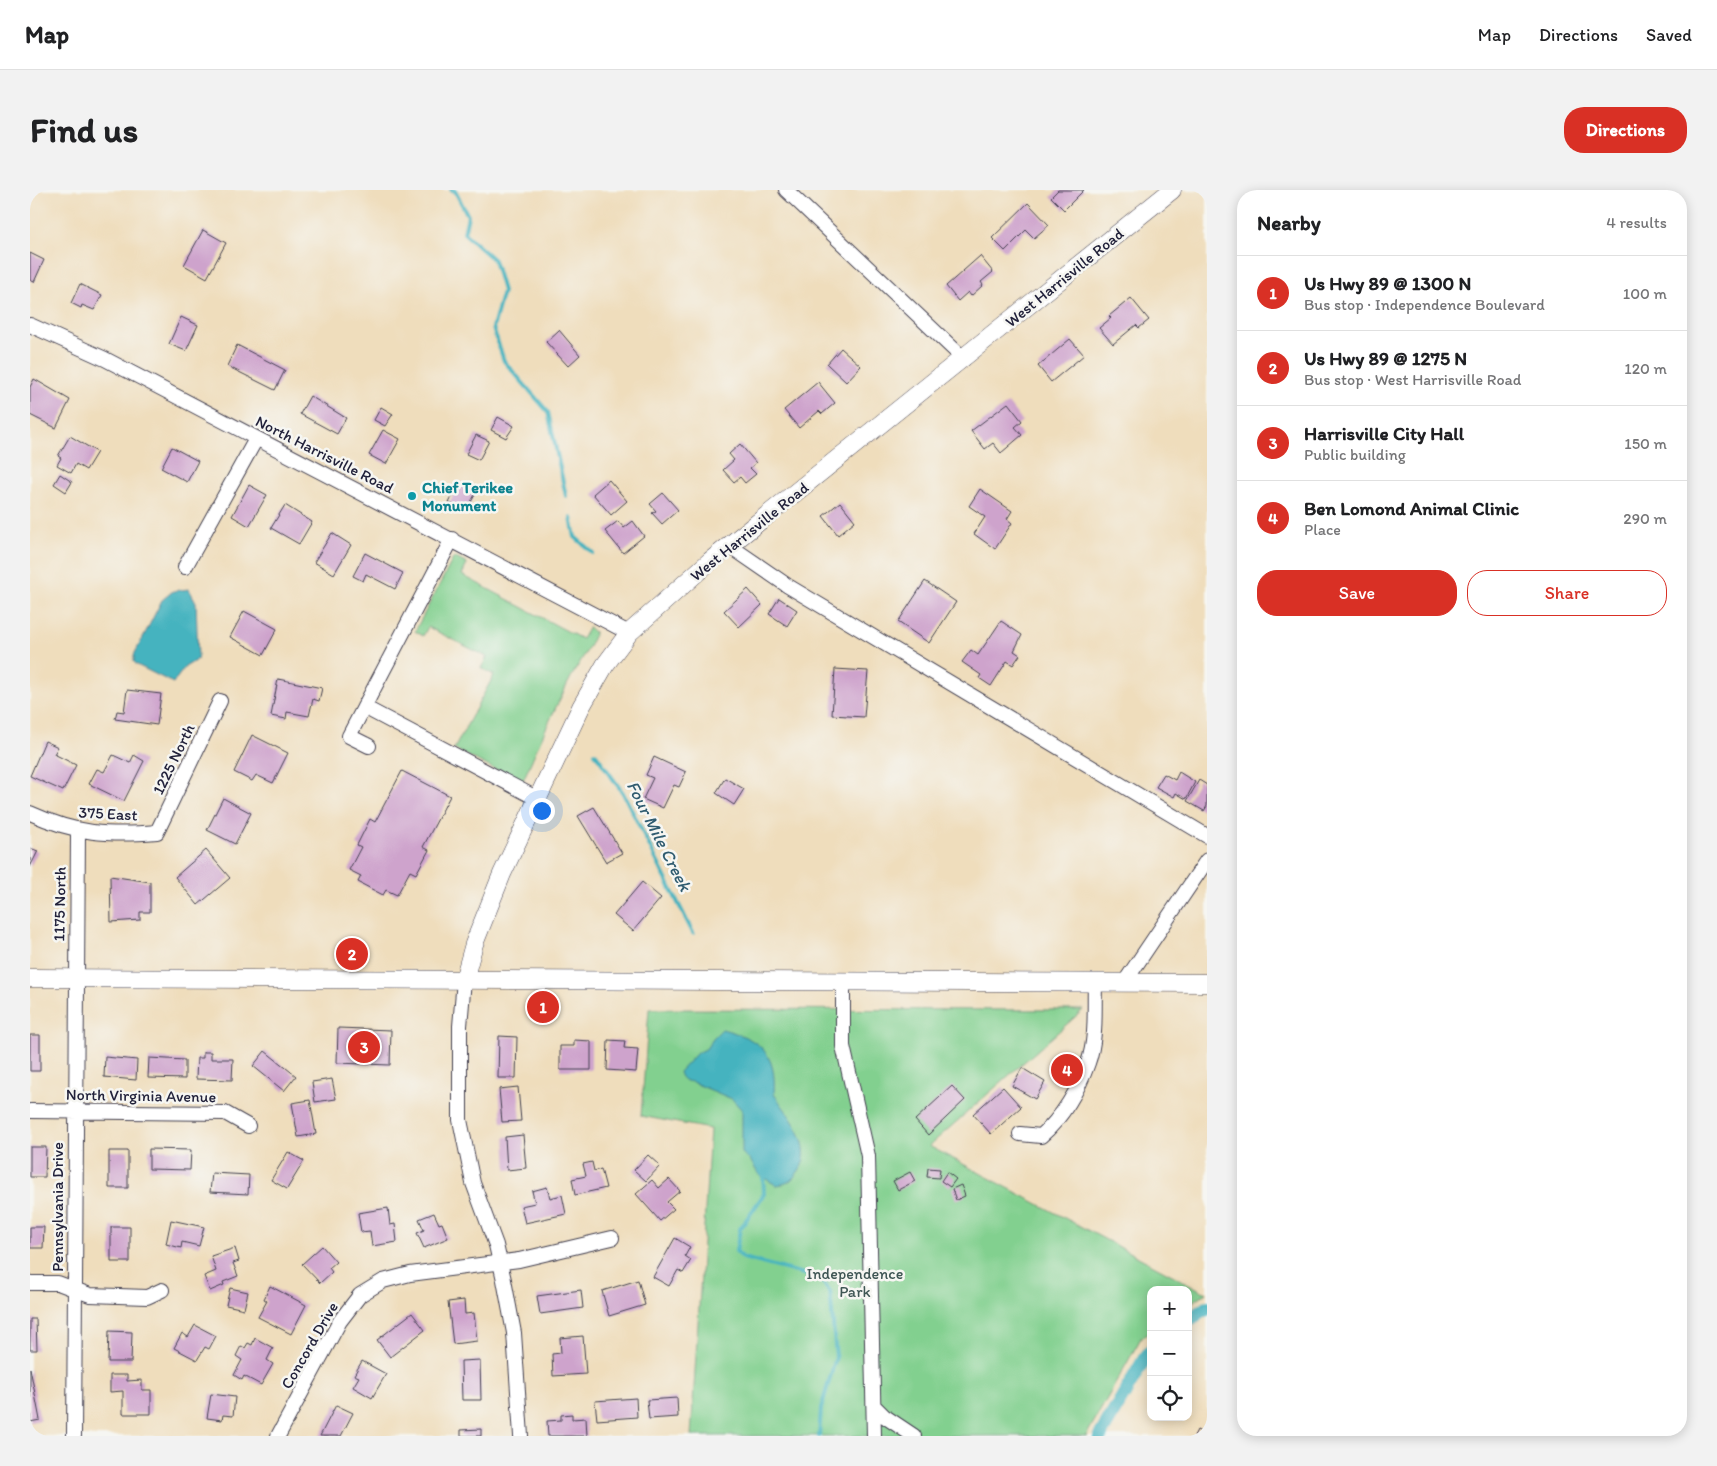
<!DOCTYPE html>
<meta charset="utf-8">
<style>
body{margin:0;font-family:Itim,sans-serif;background:#f2f2f2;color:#202124}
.controls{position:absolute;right:15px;bottom:15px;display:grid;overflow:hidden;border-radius:10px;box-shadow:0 2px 12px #0003}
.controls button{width:45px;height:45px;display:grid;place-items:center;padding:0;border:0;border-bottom:1px solid #e0e0e0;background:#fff;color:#202124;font:25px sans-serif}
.you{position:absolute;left:511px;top:620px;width:18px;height:18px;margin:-12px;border:4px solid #fff;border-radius:50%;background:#1a73e8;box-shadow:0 0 0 8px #1a73e833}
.badge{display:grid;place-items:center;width:32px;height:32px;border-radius:50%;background:#d93025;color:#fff;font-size:16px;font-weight:700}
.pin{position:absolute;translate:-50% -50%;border:2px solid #fff;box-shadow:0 1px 5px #0006}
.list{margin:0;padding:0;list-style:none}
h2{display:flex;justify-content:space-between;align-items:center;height:65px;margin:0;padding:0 20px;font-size:21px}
h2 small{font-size:16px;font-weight:400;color:#757577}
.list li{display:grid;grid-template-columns:32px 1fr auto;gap:15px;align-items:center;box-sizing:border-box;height:75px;padding:0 20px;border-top:1px solid #e0e0e0}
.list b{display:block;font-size:19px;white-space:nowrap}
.list p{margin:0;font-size:16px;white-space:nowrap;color:#757577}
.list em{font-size:16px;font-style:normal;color:#757577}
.actions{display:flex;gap:10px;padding:15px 20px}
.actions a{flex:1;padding:11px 0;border:1px solid #d93025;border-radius:20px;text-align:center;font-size:18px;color:#d93025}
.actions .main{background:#d93025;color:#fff}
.icon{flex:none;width:28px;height:28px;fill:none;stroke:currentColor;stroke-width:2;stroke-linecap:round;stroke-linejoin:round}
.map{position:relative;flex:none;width:1177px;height:1246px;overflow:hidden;border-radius:20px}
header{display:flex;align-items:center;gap:30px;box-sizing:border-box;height:70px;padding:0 25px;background:#fff;border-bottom:1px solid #e0e0e0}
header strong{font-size:24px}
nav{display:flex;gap:28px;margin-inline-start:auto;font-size:18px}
.intro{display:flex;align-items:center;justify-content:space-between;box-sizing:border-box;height:120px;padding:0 30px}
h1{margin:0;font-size:35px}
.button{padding:12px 22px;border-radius:20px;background:#d93025;color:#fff;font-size:18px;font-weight:700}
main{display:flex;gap:30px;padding:0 30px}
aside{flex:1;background:#fff;border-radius:20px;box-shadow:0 2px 12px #0003}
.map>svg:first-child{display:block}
.green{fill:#82d08f;stroke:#527965}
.water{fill:#44b3bf;stroke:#336a7d}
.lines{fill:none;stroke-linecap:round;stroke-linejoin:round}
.stream{stroke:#44b3bf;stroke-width:4}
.canal{stroke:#44b3bf;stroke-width:14}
.building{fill:#cea3cc}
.minor-casing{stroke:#413e4e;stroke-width:16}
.major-casing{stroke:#413e4e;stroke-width:19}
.minor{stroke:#fff;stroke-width:14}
.major{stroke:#fff;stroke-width:18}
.culture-dot{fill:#0f9aa8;stroke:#f6f6f2;stroke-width:2}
.labels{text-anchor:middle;stroke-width:5;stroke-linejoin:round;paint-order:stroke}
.street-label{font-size:16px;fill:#22223b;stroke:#f6f6f2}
.culture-label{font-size:16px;font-weight:bold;fill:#0d838f;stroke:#f6f6f2;text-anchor:start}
.park-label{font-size:16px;fill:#3f5654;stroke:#f6f6f2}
.water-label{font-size:18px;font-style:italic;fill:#305c70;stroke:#f6f6f2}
</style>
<header>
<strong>Map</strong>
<nav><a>Map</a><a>Directions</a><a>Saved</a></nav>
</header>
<div class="intro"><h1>Find us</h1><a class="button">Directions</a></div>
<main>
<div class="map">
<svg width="1177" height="1246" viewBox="0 0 1177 1246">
<rect width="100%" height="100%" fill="#f6f6f2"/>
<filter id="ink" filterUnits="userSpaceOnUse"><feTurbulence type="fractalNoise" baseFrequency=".02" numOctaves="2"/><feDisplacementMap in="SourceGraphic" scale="10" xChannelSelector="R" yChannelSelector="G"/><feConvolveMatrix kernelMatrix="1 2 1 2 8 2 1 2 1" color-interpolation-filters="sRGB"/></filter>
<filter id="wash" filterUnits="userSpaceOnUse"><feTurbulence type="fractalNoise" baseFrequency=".0096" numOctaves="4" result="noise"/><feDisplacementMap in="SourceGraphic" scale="20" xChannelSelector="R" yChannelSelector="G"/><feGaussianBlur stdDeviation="1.12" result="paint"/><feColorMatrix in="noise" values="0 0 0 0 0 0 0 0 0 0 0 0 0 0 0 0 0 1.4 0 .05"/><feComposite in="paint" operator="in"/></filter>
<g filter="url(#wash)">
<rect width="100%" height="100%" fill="#efddbc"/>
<path class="green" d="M424,367L437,374L432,385L552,449L559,437L565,443C562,455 545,479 538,493C521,526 506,560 492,593L424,559L464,485L451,478L457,467L398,437L393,446L385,441Z
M619,819L1053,820L899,956L1176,1103L1158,1115V1100H1121V1141L1111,1148L1056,1246H661L680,939L611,926Z"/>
<path class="water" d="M159,399L166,412L168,469L155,477L143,493L107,475L104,472V465L132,410L143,401Z
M692,839C730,849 747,863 744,904C759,926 787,957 768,982C761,991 758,994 746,995L729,985L720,970L712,963V920L702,909L662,892C655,891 651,890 649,882L667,863L676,859L683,848Z"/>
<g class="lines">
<path class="stream" d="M421,0L425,1L438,26L434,43L464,70L473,101L463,138L474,171L518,222L536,306
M541,328L545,347L563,363
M565,563L593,603L663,743
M733,984L734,1004L710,1039L706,1061L713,1068L789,1088L800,1101L806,1167L791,1219L789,1246"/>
<path class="canal" d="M1158,1130L1177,1118
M1070,1246L1115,1168L1121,1161"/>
</g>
<g id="blocks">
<path class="building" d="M1028,0H1054L1034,20L1021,7Z
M998,13L1019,35L1004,48L996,40L975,61L962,48Z
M173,40L196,53L177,88L154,75Z
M0,63L14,70L4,92L0,90Z
M950,66L963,82L951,92L953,95L941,106L938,102L928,111L916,96Z
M50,94L72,105L64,120L52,115L51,118L41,113Z
M1101,108L1119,130L1109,138L1106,135L1083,154L1069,138L1081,128L1079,126Z
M151,127L168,135L156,161L139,154Z
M529,140L550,165L538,176L516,152Z
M1040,149L1054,165L1021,192L1008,176Z
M207,155L255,180L245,200L197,176Z
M811,158L831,176L816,192L797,174Z
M4,189L40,210L26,238L0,225V197Z
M788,192L805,213L792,224L789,221L769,238L754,220Z
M280,206L316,228L307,244L270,224Z
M978,213L992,231L985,237L992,245L971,263L963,253L955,259L941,241Z
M351,217L363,224L355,236L344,230Z
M468,227L484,236L476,248L461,240Z
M353,240L370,249L356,274L339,265Z
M446,245L459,251L449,270L436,264Z
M40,246L67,262L56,280L46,274L41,283L27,275L31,268L28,266Z
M710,254L726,273L720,278L726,284L715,293L710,287L704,292L693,280L704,270L699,264Z
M142,257L168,271L157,292L131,278Z
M30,284L42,292L36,302L24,294Z
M579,290L597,311L581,325L563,304Z
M430,292L447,301L436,321L419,313Z
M219,295L237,305L219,336L202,326Z
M950,299L982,321L977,329L982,333L965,359L944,344L955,327L939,316Z
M633,303L648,320L632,334L622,323L626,321L620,314Z
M810,312L825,331L808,345L793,326Z
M255,315L282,332L269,354L241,338Z
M588,331L594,338L603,331L614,346L593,363L575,341Z
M302,343L321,355L304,384L284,372Z
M335,363L373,383L365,399L336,384L333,391L323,386Z
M895,391L926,412L899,453L868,432Z
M718,399L732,415L709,437L694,421Z
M749,408L767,420L757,436L739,424Z
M214,421L247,439L233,465L200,447Z
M971,431L992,445L984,461L990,465L983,475L977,471L961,496L949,488L951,485L932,472L941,460L948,465Z
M805,479L838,481L834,527L802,525Z
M248,489L292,498L289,511L283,509L279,526L257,522L256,529L241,526Z
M97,500L131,504L127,535L85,529L87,521L94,522Z
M222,545L258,563L243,593L226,585L222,591L204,582Z
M15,551L28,557L24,564L46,575L33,601L0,586Z
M83,565L100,573L104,565L114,571L94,611L59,594L67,579L74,582Z
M624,567L656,582L649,597L644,595L633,618L613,609L623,588L616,585Z
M372,581L420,606L393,657L399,660L386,684L380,681L367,705L356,700L353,705L328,692L331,686L319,680L331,657L327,655L340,629L345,632Z
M1149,582L1165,592L1156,609L1146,603L1144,607L1126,597L1134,584L1145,590Z
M695,588L714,599L704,615L686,603Z
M1169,590L1177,595V616L1174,621L1157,611Z
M193,608L221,623L205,654L177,640Z
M564,617L592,663L576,672L548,626Z
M0,658L8,661L0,677Z
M176,660L200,688L168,715L145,687Z
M80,686L120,692V722H110V730L81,732Z
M612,692L631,708L603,741L584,725Z
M308,838L361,840L360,875L307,873Z
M0,845H10V881H0Z
M469,846L487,847L486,888H468Z
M544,850L561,851V880H530V856H544Z
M578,850L595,851L594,858L608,859L606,882L577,880Z
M235,861L266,886L254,901L223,876Z
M173,862H181V869H203L202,890L166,889L167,868H173Z
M75,867L107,870L106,890L74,887Z
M119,868L155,870V889L118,888Z
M1032,868L1039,872L1041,869L1052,876L1040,895L1022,884Z
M992,878L1015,892L1005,909L982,896Z
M302,889L306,909L285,912L282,892Z
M922,896L935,910L898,945L885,930Z
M488,897L491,931L472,932L469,899Z
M973,897L991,917L961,944L943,924Z
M280,910L286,944L268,947L262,913Z
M493,945L496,978L477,980L475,947Z
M0,957H16L15,987H0Z
M119,959L161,960L160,980L119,979Z
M79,961H98V998H79Z
M258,962L274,971L257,999L241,990Z
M618,965L630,976L616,991L604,980Z
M562,972L564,981L571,979L576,998L545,1005L542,989L556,986L553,974Z
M898,978L910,979L909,988L897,987Z
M880,982L885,991L868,1000L863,991Z
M917,982L926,989L920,997L911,991Z
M182,983L219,985L218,1004L180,1002Z
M639,989L650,1001L637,1012L644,1019L630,1031L606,1004L622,990L629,998Z
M931,995L935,1006L926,1010L922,999Z
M517,997L520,1008L532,1005L536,1024L495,1033L491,1016L505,1013L502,1001Z
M358,1018L360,1035L365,1034L367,1052L342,1056L340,1041L331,1042L328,1023Z
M404,1023L409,1034L412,1033L418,1048L394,1058L387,1043L394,1040L389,1029Z
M141,1030L174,1037L169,1056L152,1052L151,1058L136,1054Z
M0,1037H14L13,1058H0Z
M81,1037H100V1072H81Z
M645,1048L660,1057L655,1066L661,1070L653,1083L648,1080L639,1096L623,1087Z
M292,1056L306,1072L299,1078L302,1082L290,1093L272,1074Z
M205,1058L209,1071L203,1073L208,1086L193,1092L194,1095L180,1101L174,1086L186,1081L181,1066Z
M608,1090L615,1115L579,1126L572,1101Z
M240,1096L276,1115L261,1144L228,1127L237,1111L234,1109Z
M200,1098L218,1102L214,1119L196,1115Z
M551,1100L553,1118L510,1124L507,1106Z
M434,1110L435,1124L444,1123L447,1151L423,1154L418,1112Z
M382,1123L395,1140L360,1167L347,1150Z
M0,1129H6L7,1160H0Z
M165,1135L186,1146L179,1159L175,1157L167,1170L144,1158L152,1143L158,1147Z
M79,1141L102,1142L101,1172H78Z
M553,1146L556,1184L523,1186L522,1164L531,1163L530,1148Z
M225,1148L243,1158L237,1170L243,1174L231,1195L214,1186L212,1190L204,1185L212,1170L206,1166L211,1156L215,1158L218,1153L222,1155Z
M450,1170L451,1210H432L431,1171Z
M332,1171L356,1184L342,1208L323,1197L329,1187L324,1185Z
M0,1178L10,1230L0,1232Z
M80,1185H97V1191L112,1190V1200H121V1224H93V1201L80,1202Z
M181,1204L205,1207L203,1226L193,1225L192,1230L177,1228Z
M606,1208L607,1227L567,1230L565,1211Z
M647,1208L648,1227L619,1229L617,1210Z
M306,1215L323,1223L311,1246H290Z
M542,1224V1229L556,1228L557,1246H518L517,1231L531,1230V1225Z
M451,1239V1246H431V1240Z
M1167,1240L1177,1245V1246H1164Z"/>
</g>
</g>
<g filter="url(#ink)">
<use href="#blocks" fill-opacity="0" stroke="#413e4e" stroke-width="1"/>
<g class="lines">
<defs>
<path id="minor" d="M756,0L934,169
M0,135L75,169L599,443
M700,356L758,396L1177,646
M155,377L226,249
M334,517L508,609
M339,556L319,546L422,349
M0,623C46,644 78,646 127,642L190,511
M434,790L430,836V930L443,993L466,1055L474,1090L484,1143L491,1246
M813,792V856L838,966L844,1246
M1094,793L1177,670
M0,921L195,923L218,936
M990,944L1011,946C1032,928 1049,899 1058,873C1067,848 1064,818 1065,792
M0,1093H28L60,1105L117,1107L132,1100
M845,1217L854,1226L884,1246
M44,1246L48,641
M248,1246L310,1131L330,1105L353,1091L380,1084L489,1070L582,1048"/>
<path id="major" d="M0,788L1177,793
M434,790L444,754L472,684L551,517L575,475L599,443L680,371L1142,0"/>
</defs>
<use href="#minor" class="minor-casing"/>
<use href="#major" class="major-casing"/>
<use href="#minor" class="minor"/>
<use href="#major" class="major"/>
</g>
</g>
<circle class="culture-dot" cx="382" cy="306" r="5"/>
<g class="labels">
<g class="street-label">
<text transform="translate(1034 87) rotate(-39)" y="6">West Harrisville Road</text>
<text transform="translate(295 264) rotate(27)" y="6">North Harrisville Road</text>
<text transform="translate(719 341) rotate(-39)" y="6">West Harrisville Road</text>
<text transform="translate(143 569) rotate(-64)" y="6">1225 North</text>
<text transform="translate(78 623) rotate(3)" y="6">375 East</text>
<text transform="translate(29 714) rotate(-89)" y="6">1175 North</text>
<text transform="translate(111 905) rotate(1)" y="6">North Virginia Avenue</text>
<text transform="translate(27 1017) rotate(-90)" y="6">Pennsylvania Drive</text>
<text transform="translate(279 1155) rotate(-60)" y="6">Concord Drive</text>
</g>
<g class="culture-label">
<text x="392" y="303">Chief Terikee<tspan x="392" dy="18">Monument</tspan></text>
</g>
<g class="park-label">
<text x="825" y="1089">Independence<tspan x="825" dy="18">Park</tspan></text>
</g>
<g class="water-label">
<text transform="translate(629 646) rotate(63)" y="6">Four Mile Creek</text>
</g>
</g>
</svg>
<div class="controls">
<button>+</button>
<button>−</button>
<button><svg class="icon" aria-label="locate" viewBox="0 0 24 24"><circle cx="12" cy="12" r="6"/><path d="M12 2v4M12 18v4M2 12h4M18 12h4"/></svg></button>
</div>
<div class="you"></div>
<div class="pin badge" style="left:513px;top:817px">1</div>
<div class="pin badge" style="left:322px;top:764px">2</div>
<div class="pin badge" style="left:334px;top:857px">3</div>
<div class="pin badge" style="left:1037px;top:880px">4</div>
</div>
<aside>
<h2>Nearby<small>4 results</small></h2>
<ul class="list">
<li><span class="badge">1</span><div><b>Us Hwy 89 @ 1300 N</b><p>Bus stop · Independence Boulevard</p></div><em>100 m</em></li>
<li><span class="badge">2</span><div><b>Us Hwy 89 @ 1275 N</b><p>Bus stop · West Harrisville Road</p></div><em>120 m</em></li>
<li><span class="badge">3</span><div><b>Harrisville City Hall</b><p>Public building</p></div><em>150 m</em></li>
<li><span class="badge">4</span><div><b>Ben Lomond Animal Clinic</b><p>Place</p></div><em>290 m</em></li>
</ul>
<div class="actions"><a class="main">Save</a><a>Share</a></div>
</aside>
</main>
